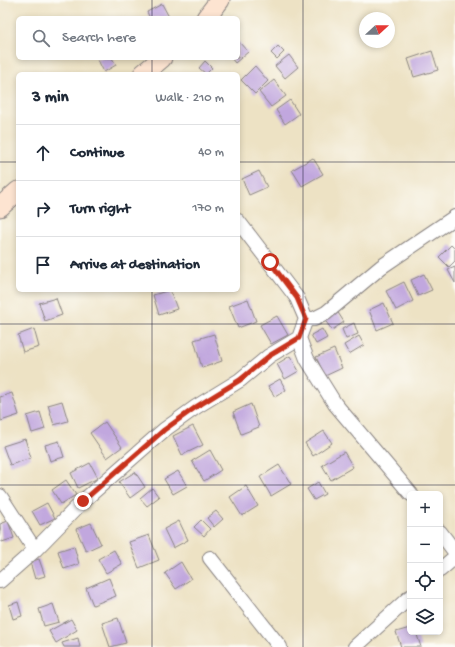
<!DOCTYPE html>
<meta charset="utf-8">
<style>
body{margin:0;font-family:"Gochi Hand",sans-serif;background:#f6f6f7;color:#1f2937}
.controls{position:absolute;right:12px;bottom:12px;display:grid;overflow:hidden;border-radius:6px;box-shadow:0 2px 6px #0003}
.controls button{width:36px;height:36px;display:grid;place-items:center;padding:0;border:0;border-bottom:1px solid #e0e1e3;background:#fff;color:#1f2937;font:20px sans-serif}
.compass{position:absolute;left:359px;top:12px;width:36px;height:36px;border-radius:50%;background:#fff;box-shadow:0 2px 6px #0003;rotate:69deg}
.stop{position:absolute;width:12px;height:12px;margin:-9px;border:3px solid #c8321e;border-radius:50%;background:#fff}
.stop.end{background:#c8321e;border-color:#fff;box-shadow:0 1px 4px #0008}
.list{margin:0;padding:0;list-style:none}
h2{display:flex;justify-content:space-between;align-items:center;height:52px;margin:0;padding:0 16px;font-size:17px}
h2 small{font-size:13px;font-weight:400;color:#747a83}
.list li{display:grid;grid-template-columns:26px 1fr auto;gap:12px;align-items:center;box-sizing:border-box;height:56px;padding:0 16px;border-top:1px solid #e0e1e3}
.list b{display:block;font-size:15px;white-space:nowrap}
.list em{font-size:13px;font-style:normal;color:#747a83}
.icon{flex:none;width:22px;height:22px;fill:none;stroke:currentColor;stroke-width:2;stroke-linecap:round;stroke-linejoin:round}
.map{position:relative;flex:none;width:455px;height:647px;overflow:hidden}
.search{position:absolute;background:#fff;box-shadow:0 2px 6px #0003;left:16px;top:16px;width:224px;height:44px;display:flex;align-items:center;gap:10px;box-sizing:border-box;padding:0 14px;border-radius:6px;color:#747a83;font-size:15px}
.panel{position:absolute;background:#fff;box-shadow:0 2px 6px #0003;left:16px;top:72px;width:224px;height:220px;border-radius:6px}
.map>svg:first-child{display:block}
.building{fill:#c1a7de}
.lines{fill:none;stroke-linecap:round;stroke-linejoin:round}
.street-casing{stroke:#888280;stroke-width:16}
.secondary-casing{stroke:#888280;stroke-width:21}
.street{stroke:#fff;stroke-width:14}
.secondary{stroke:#fde4d1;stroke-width:19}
.route{stroke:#c8321e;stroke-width:5}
.grid{fill:none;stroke:#22223b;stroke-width:1;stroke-opacity:0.55}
</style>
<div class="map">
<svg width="455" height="647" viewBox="0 0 455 647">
<rect width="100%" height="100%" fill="#fdfcf7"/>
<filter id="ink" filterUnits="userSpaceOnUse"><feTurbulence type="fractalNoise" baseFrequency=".025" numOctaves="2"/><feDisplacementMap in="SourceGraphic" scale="8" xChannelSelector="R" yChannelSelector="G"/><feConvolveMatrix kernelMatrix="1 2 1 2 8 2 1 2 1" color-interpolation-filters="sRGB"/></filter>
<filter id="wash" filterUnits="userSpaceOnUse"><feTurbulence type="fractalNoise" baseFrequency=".012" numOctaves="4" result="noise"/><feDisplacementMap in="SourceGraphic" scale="16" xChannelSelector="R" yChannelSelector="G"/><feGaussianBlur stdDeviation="0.9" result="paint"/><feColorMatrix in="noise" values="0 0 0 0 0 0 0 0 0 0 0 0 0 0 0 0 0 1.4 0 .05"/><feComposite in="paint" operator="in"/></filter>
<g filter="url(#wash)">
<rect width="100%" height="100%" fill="#ede2c4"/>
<g id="blocks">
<path class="building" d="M162,4L169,17L150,18L147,12Z
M238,41L248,52L235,63L231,58H238Z
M278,46L284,52L277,59L271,53Z
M432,51L438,70L414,77L408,59Z
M289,55L298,67L285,78L275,66Z
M97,58H112L116,65L104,72Z
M205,61L212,68L206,74L199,68Z
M255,66L268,81L255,94L241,80Z
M274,80L286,96L271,107L259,92Z
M290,100L299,114L285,124L276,110Z
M313,158L323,174L302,186L292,170Z
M259,171L267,187L249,195L242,179Z
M451,245L455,249V261L449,267L439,257Z
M455,267V283L448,270Z
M424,274L432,290L418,296L411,280Z
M404,282L413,301L396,310L386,291Z
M170,290L177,309L159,315L153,295Z
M56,298L62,315L45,321L39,303Z
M248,299L256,321L238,328L229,306Z
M384,303L393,323L377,330L369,310Z
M337,311L344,322L332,330L324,319Z
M277,316L288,335L271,344L260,325Z
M354,323L358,334L346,339L342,329Z
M34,329L39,347L23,352L18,335Z
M322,329L327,338L316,344L311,335Z
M214,334L222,361L202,368L194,340Z
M359,336L364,345L349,354L344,345Z
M334,349L342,368L325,376L316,357Z
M290,356L299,371L285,379L277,364Z
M280,379L286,390L275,397L268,386Z
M12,393L19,415L1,421L0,397Z
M62,401L68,421L54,425L48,405Z
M251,404L259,427L241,434L233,412Z
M40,412L45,429L32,433L27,416Z
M105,422L122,447L107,458L90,433Z
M193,426L203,445L182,455L173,436Z
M324,431L332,443L313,456L305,443Z
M25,439L31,458L10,465L3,446Z
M59,441L64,457L50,461L45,445Z
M210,450L221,470L204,481L192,461Z
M344,452L353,467L331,480L322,465Z
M90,463L98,478L78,488L71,473Z
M279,465L291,484L271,496L260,477Z
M178,471L187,486L173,494L164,479Z
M135,472L145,487L130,498L119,482Z
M66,480L76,495L61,504L52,490Z
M318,482L325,494L314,500L307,489Z
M246,486L258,506L242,516L230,497Z
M152,488L159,497L147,506L140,498Z
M47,503L55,518L40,525L32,511Z
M216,511L223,519L214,527L207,518Z
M201,520L210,529L204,536L194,527Z
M8,521L14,538L2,542L0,524Z
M179,521L188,540L173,548L164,529Z
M91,523L101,544L86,551L76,529Z
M149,535L159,560L139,568L129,542Z
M74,546L79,564L64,569L58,551Z
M114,550L122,564L106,573L98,559Z
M39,559L45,576L35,579L30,562Z
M181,562L191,579L176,589L165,573Z
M109,578L116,596L93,605L86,588Z
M18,602L22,616L13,619L9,605Z
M53,604L59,622L44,626L39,609Z
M118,618L126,643L110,647L102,623Z
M71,619L77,630L56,643L49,631Z
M410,628V632H416L421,647H401L396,632Z
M78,638L80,647H64L62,643Z"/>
</g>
</g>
<g filter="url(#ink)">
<use href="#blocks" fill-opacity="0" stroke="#888280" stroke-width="1"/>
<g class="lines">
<defs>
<path id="street" d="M238,221L297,298L306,319L299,338L307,359L335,404L411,494
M306,319H314L326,313L381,267L455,217
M0,496L35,550
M440,532L455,552
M210,558L280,647
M440,570L455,557
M0,581L35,550L83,501L164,430L196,407L240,380L269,356L299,338
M355,647L410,597"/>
<path id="secondary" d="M206,18L220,0
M143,74L162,58
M0,207L18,191"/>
</defs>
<use href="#street" class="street-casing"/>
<use href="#secondary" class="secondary-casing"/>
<use href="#street" class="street"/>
<use href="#secondary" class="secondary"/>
</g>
</g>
<g class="lines" filter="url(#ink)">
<path class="route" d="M83,501L164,430L196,407L240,380L269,356L299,338L306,319L297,298L270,262"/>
</g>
<path class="grid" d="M152,0V18M303,0V647M152,58V74M0,162H18M238,162H455M152,290V647M0,324H455M0,485H455"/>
</svg>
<div class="controls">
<button>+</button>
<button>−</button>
<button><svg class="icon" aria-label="locate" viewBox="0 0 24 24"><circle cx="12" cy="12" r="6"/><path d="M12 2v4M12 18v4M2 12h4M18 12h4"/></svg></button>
<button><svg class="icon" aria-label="layers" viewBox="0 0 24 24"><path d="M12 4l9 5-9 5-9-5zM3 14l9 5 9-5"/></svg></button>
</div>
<svg class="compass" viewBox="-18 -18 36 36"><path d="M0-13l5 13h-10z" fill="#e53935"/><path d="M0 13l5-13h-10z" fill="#747a83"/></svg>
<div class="stop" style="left:270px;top:262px"></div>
<div class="stop end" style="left:83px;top:501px"></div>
<div class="search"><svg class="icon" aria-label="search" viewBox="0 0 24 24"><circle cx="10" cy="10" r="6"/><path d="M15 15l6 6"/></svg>Search here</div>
<section class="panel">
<h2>3 min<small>Walk · 210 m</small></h2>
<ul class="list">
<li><svg class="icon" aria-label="ahead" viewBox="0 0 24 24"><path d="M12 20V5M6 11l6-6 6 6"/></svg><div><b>Continue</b></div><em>40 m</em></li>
<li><svg class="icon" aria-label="right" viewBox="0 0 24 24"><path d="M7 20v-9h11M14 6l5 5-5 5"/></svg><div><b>Turn right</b></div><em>170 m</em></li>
<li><svg class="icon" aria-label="arrive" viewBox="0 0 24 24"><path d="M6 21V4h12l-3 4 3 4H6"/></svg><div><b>Arrive at destination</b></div></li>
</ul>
</section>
</div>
